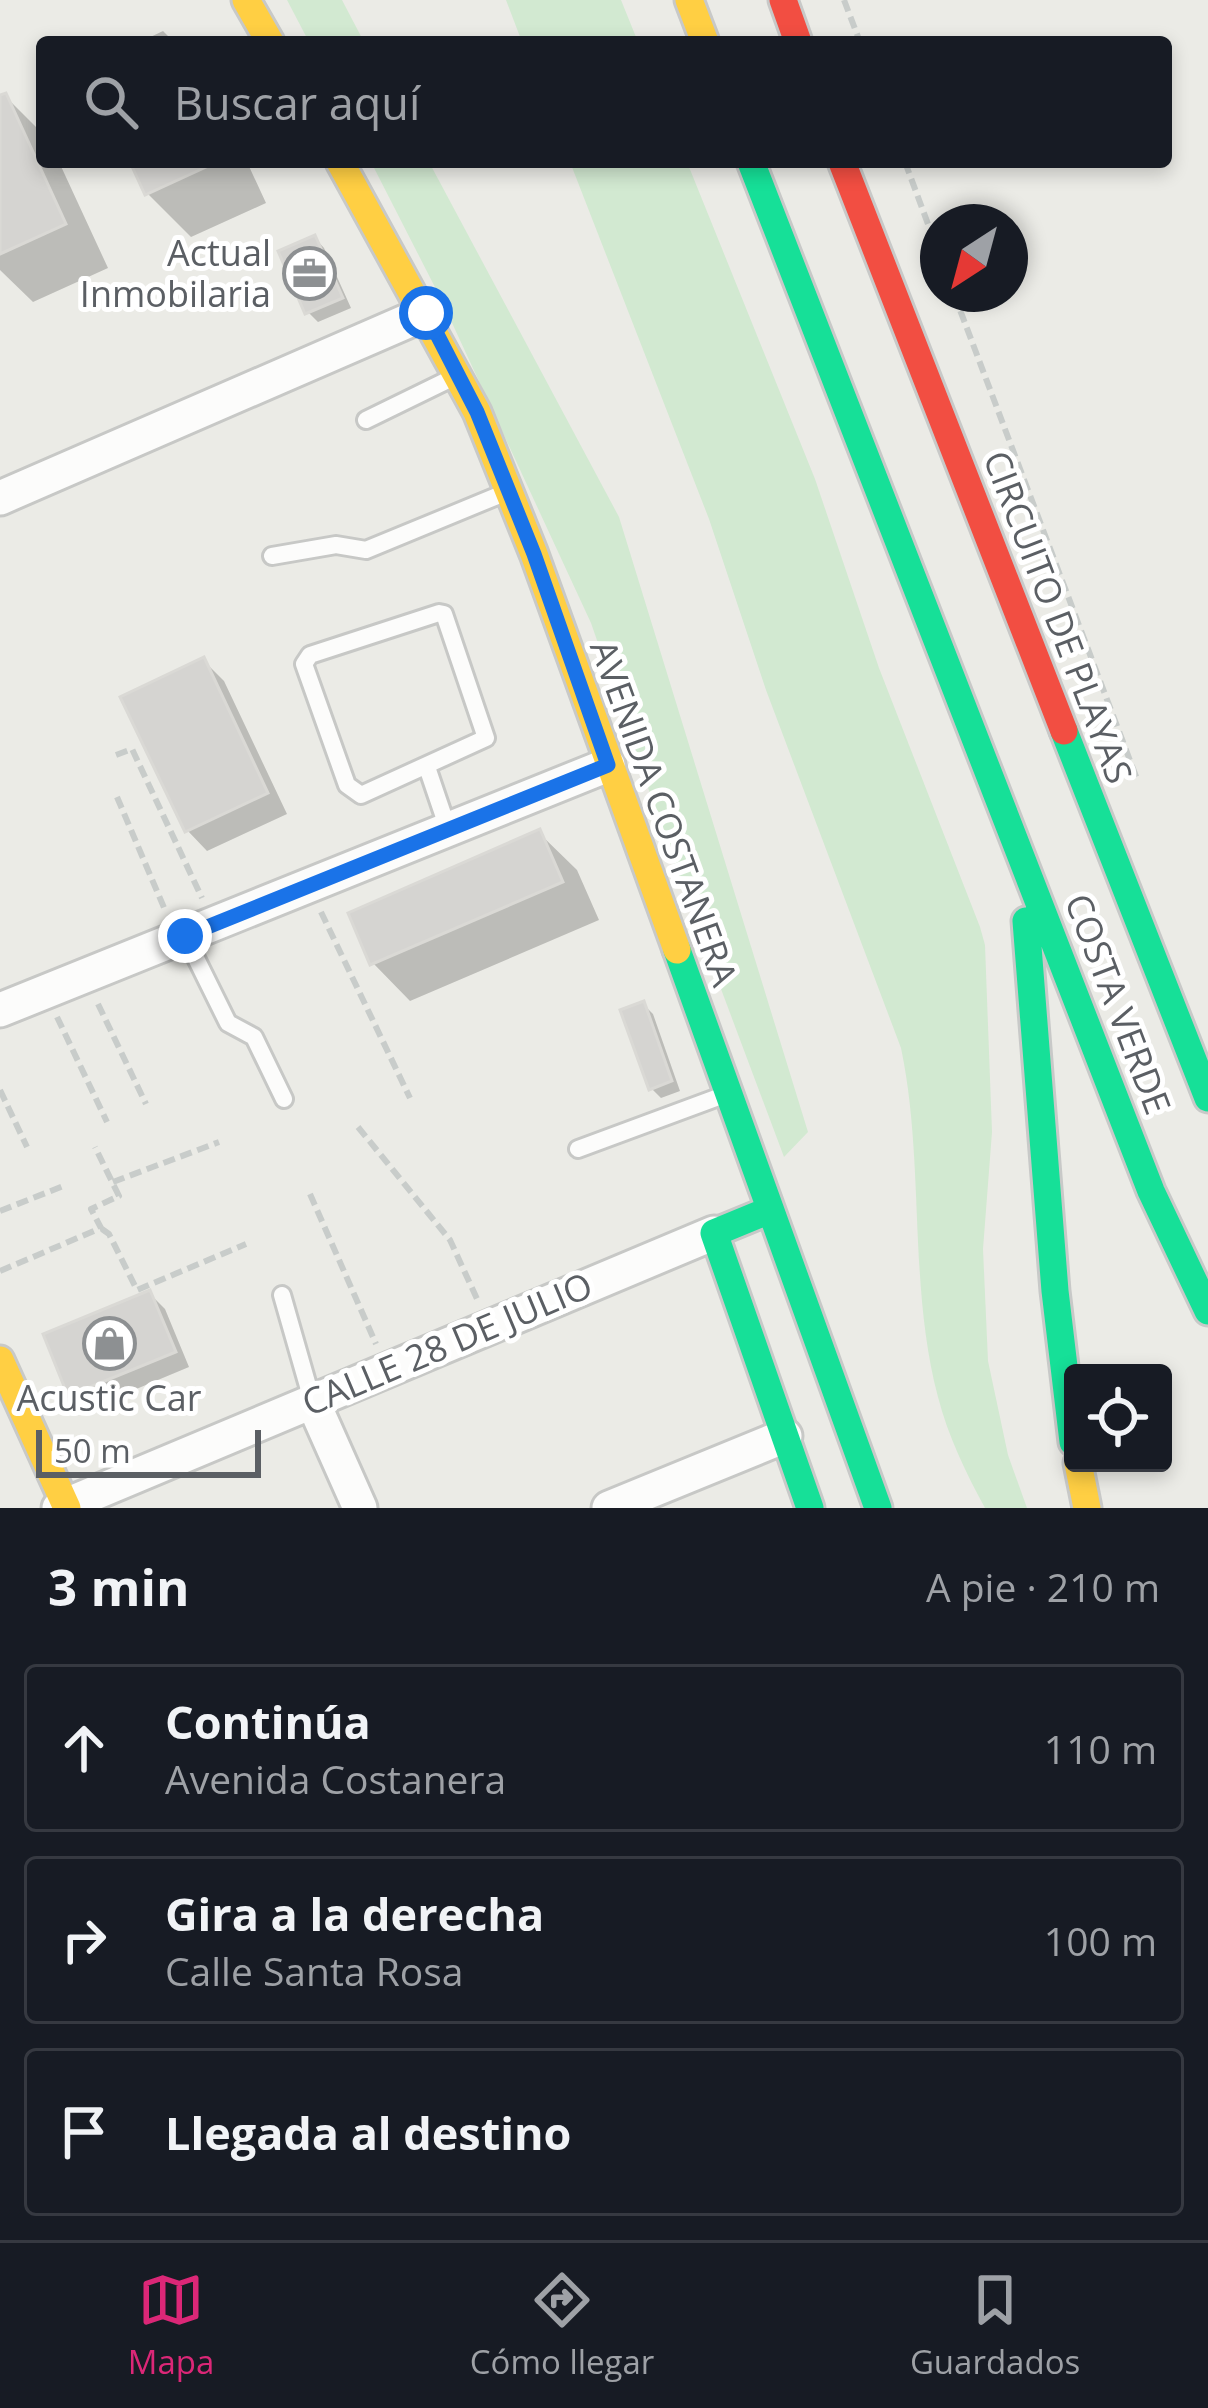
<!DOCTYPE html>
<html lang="es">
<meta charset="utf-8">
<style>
body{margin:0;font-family:"Open Sans",sans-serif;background:#20242c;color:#f1f3f6}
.controls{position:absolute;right:36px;bottom:36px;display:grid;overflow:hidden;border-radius:12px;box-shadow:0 6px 18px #0003}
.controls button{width:108px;height:108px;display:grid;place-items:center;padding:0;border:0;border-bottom:3px solid #363941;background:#171b24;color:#f1f3f6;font:60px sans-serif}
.compass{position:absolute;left:920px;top:204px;width:108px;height:108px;border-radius:50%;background:#171b24;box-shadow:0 6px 18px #0003;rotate:216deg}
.scale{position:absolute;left:36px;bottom:30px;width:225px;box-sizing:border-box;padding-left:12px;border:6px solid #5b5f64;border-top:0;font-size:33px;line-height:42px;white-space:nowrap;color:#5b5f64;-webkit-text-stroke:9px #fff;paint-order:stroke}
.stop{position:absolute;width:36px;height:36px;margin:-27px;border:9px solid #1a73e8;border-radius:50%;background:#fff}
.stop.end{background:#1a73e8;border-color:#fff;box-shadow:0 3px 12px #0008}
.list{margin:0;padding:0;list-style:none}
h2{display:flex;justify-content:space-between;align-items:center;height:156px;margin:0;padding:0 48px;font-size:51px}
h2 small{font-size:39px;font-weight:400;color:#9ea1a6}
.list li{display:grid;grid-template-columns:78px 1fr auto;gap:36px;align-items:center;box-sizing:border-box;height:168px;margin:0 24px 24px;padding:0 24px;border:3px solid #363941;border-radius:12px}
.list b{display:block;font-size:45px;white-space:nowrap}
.list p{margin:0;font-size:39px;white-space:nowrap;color:#9ea1a6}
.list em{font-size:39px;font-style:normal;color:#9ea1a6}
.icon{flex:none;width:66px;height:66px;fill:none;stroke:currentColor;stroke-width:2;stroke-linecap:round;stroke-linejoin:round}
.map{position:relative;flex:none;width:1208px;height:1508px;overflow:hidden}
.search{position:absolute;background:#171b24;box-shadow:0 6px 18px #0003;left:36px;right:36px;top:36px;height:132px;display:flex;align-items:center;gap:30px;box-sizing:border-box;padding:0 42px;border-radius:12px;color:#9ea1a6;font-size:45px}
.sheet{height:732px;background:#171b24}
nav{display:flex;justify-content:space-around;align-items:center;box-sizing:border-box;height:168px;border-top:3px solid #363941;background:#171b24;font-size:33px;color:#9ea1a6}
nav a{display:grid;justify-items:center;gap:6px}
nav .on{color:#db2777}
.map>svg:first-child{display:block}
.green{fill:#d2e9d1}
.shadow{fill:#0003}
.building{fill:#d5d4d1;stroke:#dad9d5;stroke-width:3}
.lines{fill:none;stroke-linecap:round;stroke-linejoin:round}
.lane-casing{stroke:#c7c8c6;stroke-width:22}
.street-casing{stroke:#c7c8c6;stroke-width:39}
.fast-casing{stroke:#c8c9c8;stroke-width:33}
.slow-casing{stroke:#c8c9c8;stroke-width:33}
.jam-casing{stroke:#c8c9c8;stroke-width:33}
.path{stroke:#c8ccca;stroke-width:6;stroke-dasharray:12 6;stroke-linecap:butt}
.lane{stroke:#fcfcfb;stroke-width:16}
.street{stroke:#fcfcfb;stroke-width:33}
.fast{stroke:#16e098;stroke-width:27}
.slow{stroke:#ffcf43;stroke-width:27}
.jam{stroke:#f24e42;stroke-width:27}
.route{stroke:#1a73e8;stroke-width:15}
.labels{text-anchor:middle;stroke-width:10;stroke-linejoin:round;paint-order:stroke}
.poi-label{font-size:36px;fill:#5b5f64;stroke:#fff;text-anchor:end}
.street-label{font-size:36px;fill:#5b5f64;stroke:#fff}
</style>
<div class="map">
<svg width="1208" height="1508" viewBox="0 0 1208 1508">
<rect width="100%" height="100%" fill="#ebebe6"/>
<path class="green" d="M287,0H342L364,42H309Z
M506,0H621L638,42H522Z
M371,162H429L619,517L808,1132L784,1157L679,877L591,623L440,297Z
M570,162H687L815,479L879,668L980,927L985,945L992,1132L983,1249L988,1361L1008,1455L1027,1508H985C966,1473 948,1436 938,1397C908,1284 925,1162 901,1048L766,690L709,519Z"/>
<path class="shadow" d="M163,31L174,42H140Z
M5,96L42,133V162H59L108,268L33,302L0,270V98Z
M133,162H247L266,203L191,237L147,193Z
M315,238L324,248L351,308L318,322L308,312Z
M204,661L224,681L287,814L207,851L187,830Z
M539,833L577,870L599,920L410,1001L373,963Z
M643,1004L653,1014L680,1091L661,1098L652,1089Z
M149,1293L165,1309L189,1367L86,1410L71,1395Z"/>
<path class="building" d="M6,93L66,224L0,254V95Z
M130,162H217L145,195Z
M315,235L343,298L305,314L278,251Z
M204,657L268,793L185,832L120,697Z
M540,829L563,882L370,965L348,913Z
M644,1001L672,1081L649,1090L620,1010Z
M150,1290L176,1352L68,1396L43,1334Z"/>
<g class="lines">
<defs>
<path id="lane" d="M366,420L452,378
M272,556L336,545L366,550L502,494
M439,613L444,614L486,738L361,795L347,785L304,664L310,655Z
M427,767L448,829
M185,936L228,1023L254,1037L284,1099
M578,1149L724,1095
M282,1295L312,1400"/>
<path id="street" d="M0,498L426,313
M0,1010L608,765
M312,1400L360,1508
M59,1508L714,1233
M609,1508L785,1436"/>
<path id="fast" d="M751,162L1151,1191L1208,1311
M1064,731L1208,1098
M1026,921L1055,1291L1073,1442
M677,950L878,1508
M770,1210L714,1233L810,1508"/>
<path id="slow" d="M246,0L270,42
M689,0L705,42
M340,162L477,412L534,554L677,950
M0,1360L67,1508
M1078,1463L1087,1508"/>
<path id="jam" d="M783,0L798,42
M842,162L1064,731"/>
</defs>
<use href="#lane" class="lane-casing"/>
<use href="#street" class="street-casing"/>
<use href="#fast" class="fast-casing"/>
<use href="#slow" class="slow-casing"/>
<use href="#jam" class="jam-casing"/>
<path class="path" d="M844,0L860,42
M905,162L938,251
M954,294L1137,779
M116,755L132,749L202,898
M117,797L165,910
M321,912L410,1098
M98,1004L146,1104
M57,1017L107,1122
M0,1090L27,1147
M358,1127L450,1240L478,1301
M113,1182L219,1142
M310,1194L376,1344
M0,1211L66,1185
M102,1229L109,1234L137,1290L246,1244
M0,1271L101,1228L91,1209L119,1196L95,1147"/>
<use href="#lane" class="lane"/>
<use href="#street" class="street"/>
<use href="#fast" class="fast"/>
<use href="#slow" class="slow"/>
<use href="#jam" class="jam"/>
</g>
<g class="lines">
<path class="route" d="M185,936L608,765L534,554L477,412L426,313"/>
</g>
<defs>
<symbol id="office-ring" viewBox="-11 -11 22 22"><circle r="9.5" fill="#fff" stroke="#8d9092" stroke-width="1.5"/><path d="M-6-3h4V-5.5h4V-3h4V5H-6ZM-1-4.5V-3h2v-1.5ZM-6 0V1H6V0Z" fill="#8d9092"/></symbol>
<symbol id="shop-ring" viewBox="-11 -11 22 22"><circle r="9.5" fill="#fff" stroke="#8d9092" stroke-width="1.5"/><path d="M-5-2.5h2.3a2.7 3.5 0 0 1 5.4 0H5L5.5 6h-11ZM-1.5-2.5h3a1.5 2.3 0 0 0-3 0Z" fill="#8d9092"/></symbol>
</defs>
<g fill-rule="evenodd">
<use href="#office-ring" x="280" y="244" width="59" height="59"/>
<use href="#shop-ring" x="80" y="1314" width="59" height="59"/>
</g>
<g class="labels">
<g class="poi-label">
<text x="271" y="266">Actual<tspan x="271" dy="41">Inmobilaria</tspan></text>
<text x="109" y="1411" text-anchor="middle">Acustic Car</text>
</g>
<g class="street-label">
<text transform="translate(1058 617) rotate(69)" y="13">CIRCUITO DE PLAYAS</text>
<text transform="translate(664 813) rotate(70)" y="13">AVENIDA COSTANERA</text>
<text transform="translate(1118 1004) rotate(69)" y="13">COSTA VERDE</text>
<text transform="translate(447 1344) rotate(-23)" y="13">CALLE 28 DE JULIO</text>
</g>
</g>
</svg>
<div class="controls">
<button><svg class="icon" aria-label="locate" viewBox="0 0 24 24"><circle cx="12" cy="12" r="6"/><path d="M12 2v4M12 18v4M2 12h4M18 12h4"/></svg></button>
</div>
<svg class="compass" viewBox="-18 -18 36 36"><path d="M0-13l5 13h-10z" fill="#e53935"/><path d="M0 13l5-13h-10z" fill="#9ea1a6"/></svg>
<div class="scale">50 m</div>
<div class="stop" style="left:426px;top:313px"></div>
<div class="stop end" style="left:185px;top:936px"></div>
<div class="search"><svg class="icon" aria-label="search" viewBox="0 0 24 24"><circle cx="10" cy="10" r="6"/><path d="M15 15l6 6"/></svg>Buscar aquí</div>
</div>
<section class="sheet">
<h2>3 min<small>A pie · 210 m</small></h2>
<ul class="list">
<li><svg class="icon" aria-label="ahead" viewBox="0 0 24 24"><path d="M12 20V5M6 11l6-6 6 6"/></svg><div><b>Continúa</b><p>Avenida Costanera</p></div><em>110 m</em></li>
<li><svg class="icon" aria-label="right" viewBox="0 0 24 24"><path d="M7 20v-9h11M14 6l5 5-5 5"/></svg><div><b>Gira a la derecha</b><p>Calle Santa Rosa</p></div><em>100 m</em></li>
<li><svg class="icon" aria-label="arrive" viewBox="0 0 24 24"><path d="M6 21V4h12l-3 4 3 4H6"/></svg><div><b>Llegada al destino</b></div></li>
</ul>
</section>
<nav>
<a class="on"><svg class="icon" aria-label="map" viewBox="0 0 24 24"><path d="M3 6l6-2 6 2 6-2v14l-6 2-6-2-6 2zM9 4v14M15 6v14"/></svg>Mapa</a>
<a><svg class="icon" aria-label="directions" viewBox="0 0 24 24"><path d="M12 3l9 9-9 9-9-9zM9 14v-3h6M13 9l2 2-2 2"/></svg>Cómo llegar</a>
<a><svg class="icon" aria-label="saved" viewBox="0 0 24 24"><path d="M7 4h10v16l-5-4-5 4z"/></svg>Guardados</a>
</nav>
